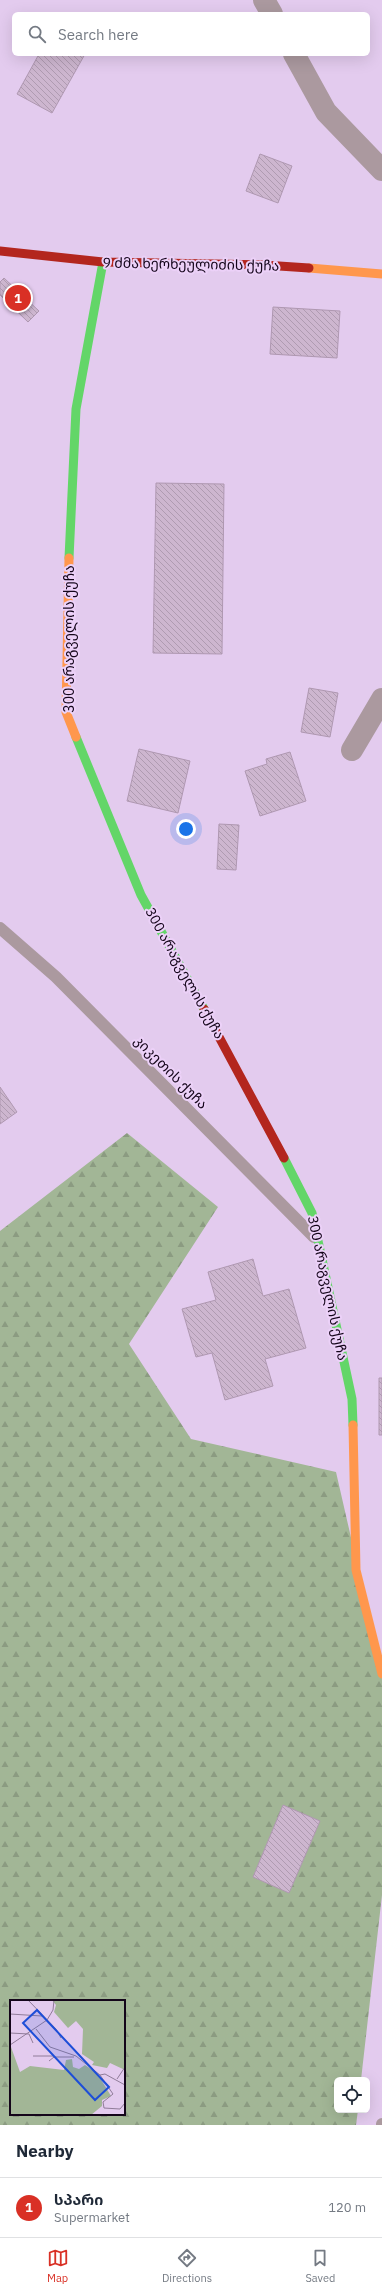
<!DOCTYPE html>
<meta charset="utf-8">
<style>
body{margin:0;font-family:"IBM Plex Sans","Noto Sans Georgian",sans-serif;background:#f2f2f3;color:#1f2937}
.controls{position:absolute;right:12px;bottom:12px;display:grid;overflow:hidden;border-radius:6px;box-shadow:0 4px 16px #0002}
.controls button{width:36px;height:36px;display:grid;place-items:center;padding:0;border:0;border-bottom:1px solid #e0e1e3;background:#fff;color:#1f2937;font:20px sans-serif}
.you{position:absolute;left:186px;top:829px;width:14px;height:14px;margin:-10px;border:3px solid #fff;border-radius:50%;background:#1a73e8;box-shadow:0 0 0 6px #1a73e833}
.badge{display:grid;place-items:center;width:26px;height:26px;border-radius:50%;background:#d93025;color:#fff;font-size:13px;font-weight:700}
.pin{position:absolute;translate:-50% -50%;border:2px solid #fff;box-shadow:0 1px 4px #0006}
.list{margin:0;padding:0;list-style:none}
h2{display:flex;justify-content:space-between;align-items:center;height:52px;margin:0;padding:0 16px;font-size:17px}
h2 small{font-size:13px;font-weight:400;color:#747a83}
.list li{display:grid;grid-template-columns:26px 1fr auto;gap:12px;align-items:center;box-sizing:border-box;height:60px;padding:0 16px;border-top:1px solid #e0e1e3}
.list b{display:block;font-size:15px;white-space:nowrap}
.list p{margin:0;font-size:13px;white-space:nowrap;color:#747a83}
.list em{font-size:13px;font-style:normal;color:#747a83}
.icon{flex:none;width:22px;height:22px;fill:none;stroke:currentColor;stroke-width:2;stroke-linecap:round;stroke-linejoin:round}
.map{position:relative;flex:none;width:382px;height:2125px;overflow:hidden}
.search{position:absolute;background:#fff;box-shadow:0 4px 16px #0002;left:12px;right:12px;top:12px;height:44px;display:flex;align-items:center;gap:10px;box-sizing:border-box;padding:0 14px;border-radius:6px;color:#747a83;font-size:15px}
.sheet{height:112px;background:#fff}
nav{display:flex;justify-content:space-around;align-items:center;box-sizing:border-box;height:56px;border-top:1px solid #e0e1e3;background:#fff;font-size:11px;color:#747a83}
nav a{display:grid;justify-items:center;gap:2px}
nav .on{color:#d93025}
.map>svg:first-child{display:block}
.forest{fill:url(#forest-firs);fill-rule:evenodd}
.building{fill:url(#building-back-hatch);stroke:#af98b1}
.lines{fill:none;stroke-linecap:round;stroke-linejoin:round}
.lane{stroke:#ab999f;stroke-width:12}
.street{stroke:#ab999f;stroke-width:22}
.fast{stroke:#63d668;stroke-width:9}
.slow{stroke:#ff974d;stroke-width:9}
.jam{stroke:#b3261e;stroke-width:9}
.labels{text-anchor:middle;stroke-width:4;stroke-linejoin:round;paint-order:stroke}
.street-label{font-size:14px;fill:#14051a;stroke:#ecd1f8}
.inset-road{fill:none;stroke:#907c99;stroke-width:1}
.view{fill:#1d4ed8;fill-opacity:0.15;stroke:#1d4ed8;stroke-width:2}
.inset-edge{fill:none;stroke:#14051a;stroke-width:2}
</style>
<div class="map">
<svg width="382" height="2125" viewBox="0 0 382 2125">
<defs>
<pattern id="forest-firs" width="22" height="20" patternUnits="userSpaceOnUse"><rect width="22" height="20" fill="#a2b696"/><path d="M5 1l3.5 6h-7zM16 11l3.5 6h-7z" fill="#8b9b81"/></pattern>
<pattern id="building-back-hatch" width="6" height="6" patternUnits="userSpaceOnUse"><rect width="6" height="6" fill="#cdb6cf"/><path d="M-1 5l2 2M0 0l6 6M5-1l2 2" fill="none" stroke="#af9bb1"/></pattern>
</defs>
<rect width="100%" height="100%" fill="#e3cbee"/>
<path class="forest" d="M127,1133L218,1207L129,1344L191,1439L336,1472L382,1673V1895L361,2080H337V2110H358L356,2125H0V1231ZM11,2001H124V2114H11Z"/>
<path class="building" d="M39,54H85L52,113L17,94Z
M260,154L292,166L278,203L246,191Z
M4,278L39,311L28,322L0,295V282Z
M273,307L340,311L337,358L270,354Z
M156,483L224,484L222,654L153,653Z
M309,688L338,693L330,737L301,732Z
M139,749L190,761L178,813L127,801Z
M290,752L306,801L260,816L245,771L267,764L266,759Z
M219,824L239,825L236,870L217,869Z
M0,1087L17,1112L0,1124Z
M253,1259L263,1296L289,1289L306,1348L265,1359L273,1386L225,1400L212,1353L196,1357L182,1309L216,1300L208,1272Z
M379,1378H382V1435H379Z
M283,1805L320,1821L289,1893L253,1877Z"/>
<g class="lines">
<path class="lane" d="M0,928L56,977L314,1237
M382,2125V2124"/>
<path class="street" d="M264,0L272,14
M294,54L326,112L382,170
M352,750L382,699"/>
<path class="fast" d="M69,558L76,409L103,262
M76,737L141,895L204,1009
M284,1158L312,1213L352,1399L353,1425"/>
<path class="slow" d="M309,268L382,274
M69,558L66,712L76,737
M353,1425L356,1570L382,1674"/>
<path class="jam" d="M0,251L103,262L264,265L309,268
M204,1009L284,1158"/>
</g>
<g class="labels">
<g class="street-label">
<text transform="translate(191 264) rotate(1)" y="5">9 ძმა ხერხეულიძის ქუჩა</text>
<text transform="translate(69 639) rotate(-90)" y="5">300 არაგველის ქუჩა</text>
<text transform="translate(185 973) rotate(61)" y="5">300 არაგველის ქუჩა</text>
<text transform="translate(171 1072) rotate(45)" y="5">კიკეთის ქუჩა</text>
<text transform="translate(328 1288) rotate(78)" y="5">300 არაგველის ქუჩა</text>
</g>
</g>
<g transform="translate(10 2000)">
<rect width="115" height="115" fill="#e3cbee"/>
<path d="M42,0H115V70L100,63L97,68L82,65L84,62L72,54L73,29L66,21L58,28L44,12L46,5ZM1,47L10,72L20,66L54,70L56,60L62,59L63,67L69,69L75,65L87,73L101,96L92,100V106L81,115H0Z" fill="#a2b696"/>
<path class="inset-road" d="M18,0L46,29L51,38M0,14L32,16M26,29L40,47L66,56L90,75L95,74L115,85M0,33L19,34L23,43M0,45L37,20L43,10L44,0M23,56H43M39,61L44,57H64M90,75L103,94L93,102L94,108L110,109L115,103M107,79L115,67"/>
<path class="view" d="M27,10L99,87L85,100L13,23Z"/>
<rect width="115" height="115" class="inset-edge"/>
</g>
</svg>
<div class="controls">
<button><svg class="icon" aria-label="locate" viewBox="0 0 24 24"><circle cx="12" cy="12" r="6"/><path d="M12 2v4M12 18v4M2 12h4M18 12h4"/></svg></button>
</div>
<div class="you"></div>
<div class="pin badge" style="left:18px;top:298px">1</div>
<div class="search"><svg class="icon" aria-label="search" viewBox="0 0 24 24"><circle cx="10" cy="10" r="6"/><path d="M15 15l6 6"/></svg>Search here</div>
</div>
<section class="sheet">
<h2>Nearby<small></small></h2>
<ul class="list">
<li><span class="badge">1</span><div><b>სპარი</b><p>Supermarket</p></div><em>120 m</em></li>
</ul>
</section>
<nav>
<a class="on"><svg class="icon" aria-label="map" viewBox="0 0 24 24"><path d="M3 6l6-2 6 2 6-2v14l-6 2-6-2-6 2zM9 4v14M15 6v14"/></svg>Map</a>
<a><svg class="icon" aria-label="directions" viewBox="0 0 24 24"><path d="M12 3l9 9-9 9-9-9zM9 14v-3h6M13 9l2 2-2 2"/></svg>Directions</a>
<a><svg class="icon" aria-label="saved" viewBox="0 0 24 24"><path d="M7 4h10v16l-5-4-5 4z"/></svg>Saved</a>
</nav>
